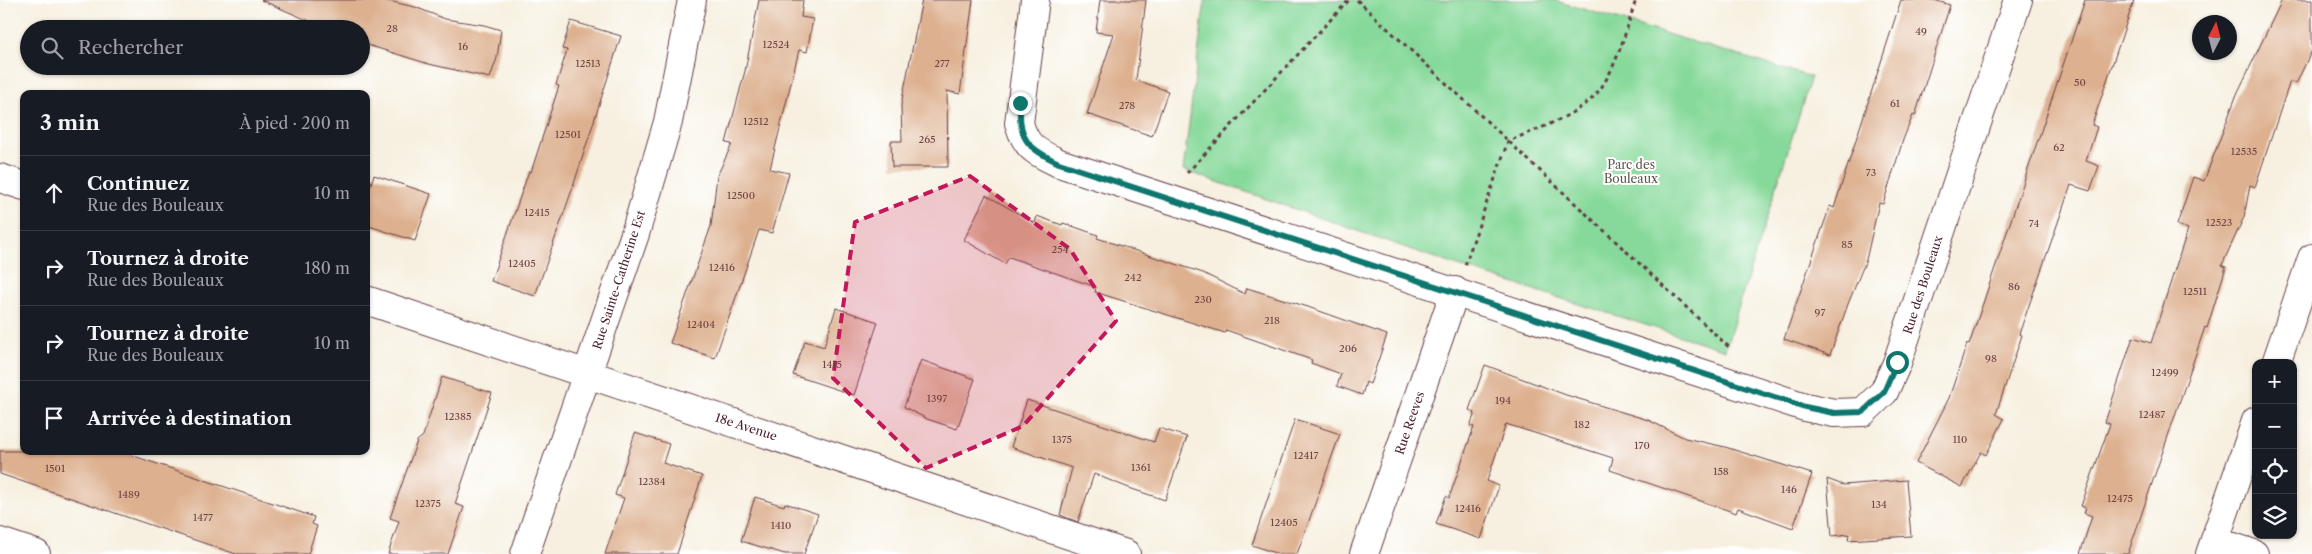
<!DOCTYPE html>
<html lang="fr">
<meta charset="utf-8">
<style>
body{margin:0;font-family:"Libre Caslon Text",serif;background:#20242c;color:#f1f3f6}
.controls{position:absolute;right:15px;bottom:15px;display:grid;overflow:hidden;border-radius:10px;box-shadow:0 1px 4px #0004}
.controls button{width:45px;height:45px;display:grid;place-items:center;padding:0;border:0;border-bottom:1px solid #363941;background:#171b24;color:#f1f3f6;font:25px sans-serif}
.compass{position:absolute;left:2192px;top:15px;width:45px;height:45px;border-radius:50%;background:#171b24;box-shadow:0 1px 4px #0004;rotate:6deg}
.stop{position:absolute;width:15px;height:15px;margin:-11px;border:4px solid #0f766e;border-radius:50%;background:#fff}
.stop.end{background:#0f766e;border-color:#fff;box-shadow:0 1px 5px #0008}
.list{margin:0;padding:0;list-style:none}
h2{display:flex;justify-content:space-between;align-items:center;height:65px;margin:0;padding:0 20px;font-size:21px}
h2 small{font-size:16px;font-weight:400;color:#9ea1a6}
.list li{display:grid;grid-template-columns:32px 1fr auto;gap:15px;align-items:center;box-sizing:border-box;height:75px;padding:0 20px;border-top:1px solid #363941}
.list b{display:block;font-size:19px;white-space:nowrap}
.list p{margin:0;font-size:16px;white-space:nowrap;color:#9ea1a6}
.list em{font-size:16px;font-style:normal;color:#9ea1a6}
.icon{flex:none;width:28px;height:28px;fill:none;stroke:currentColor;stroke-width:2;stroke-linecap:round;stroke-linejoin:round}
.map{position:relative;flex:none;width:2312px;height:554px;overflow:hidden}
.search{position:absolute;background:#171b24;box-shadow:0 1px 4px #0004;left:20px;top:20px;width:350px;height:55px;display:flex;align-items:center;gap:12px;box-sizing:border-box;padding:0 18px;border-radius:28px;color:#9ea1a6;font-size:19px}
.panel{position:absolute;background:#171b24;box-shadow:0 1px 4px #0004;left:20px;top:90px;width:350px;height:365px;border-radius:10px}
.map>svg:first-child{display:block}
.green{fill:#86d99a;stroke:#687c62}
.building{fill:#ddb08f}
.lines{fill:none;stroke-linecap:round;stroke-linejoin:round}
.minor-casing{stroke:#643e46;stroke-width:30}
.path{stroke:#643e46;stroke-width:3;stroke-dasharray:4 4;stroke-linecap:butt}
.minor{stroke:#fff;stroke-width:28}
.route{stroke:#0f766e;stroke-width:6}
.marked{fill:#c2185b;fill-opacity:0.2;stroke:#c2185b;stroke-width:4;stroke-dasharray:10 6;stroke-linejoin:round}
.labels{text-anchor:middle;stroke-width:4;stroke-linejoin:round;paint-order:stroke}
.number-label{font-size:10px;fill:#6f4344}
.park-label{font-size:12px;fill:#5c574c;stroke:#fff}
.street-label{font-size:12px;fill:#4a1f2b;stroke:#fff}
</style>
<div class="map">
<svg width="2312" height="554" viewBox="0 0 2312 554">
<rect width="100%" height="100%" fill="#fff"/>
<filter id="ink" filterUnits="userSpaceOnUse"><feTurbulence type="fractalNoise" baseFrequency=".02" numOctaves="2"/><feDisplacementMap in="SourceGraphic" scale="10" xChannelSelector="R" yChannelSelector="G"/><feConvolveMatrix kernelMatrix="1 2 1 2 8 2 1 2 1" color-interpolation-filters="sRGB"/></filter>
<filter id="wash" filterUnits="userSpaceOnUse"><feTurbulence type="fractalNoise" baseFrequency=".0096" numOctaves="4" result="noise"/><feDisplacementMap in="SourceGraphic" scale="20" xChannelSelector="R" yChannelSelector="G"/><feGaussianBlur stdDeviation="1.12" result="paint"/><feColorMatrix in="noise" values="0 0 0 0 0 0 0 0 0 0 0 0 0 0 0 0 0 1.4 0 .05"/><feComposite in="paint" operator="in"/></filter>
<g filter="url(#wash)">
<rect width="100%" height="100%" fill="#f7f0e0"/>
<path class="green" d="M1205,0H1553L1811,77L1725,350L1461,267L1183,170Z"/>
<g id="blocks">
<path class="building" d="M261,0H384L415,7L445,19L484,25L501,30L497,58L490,78L429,64L361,43V29H328Z
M759,0H803L801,17L813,19L807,52L799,50L770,169L789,173L772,233L759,230L715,358L670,343L711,226L717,176L732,144L726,143L745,71Z
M922,0H973L960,94L947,91L948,167H892L891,141H902L901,105Z
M1100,0H1146L1136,80L1168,91L1152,136L1087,114L1114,34L1096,32Z
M1901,0H1934L1950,5L1915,116L1913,115L1903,140L1883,204L1879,203L1866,260L1848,304L1830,355L1784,339L1830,206L1834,208Z
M2085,0H2134L2092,125L2097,127L2086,161L2099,166L2090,191L2071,185L2019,334L2022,335L1996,414L2004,419L1986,455L1981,452L1962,487L1916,463L1949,398L1967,344L1969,345Z
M2282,0H2312V50L2296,84L2290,81L2255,187L2250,185L2244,217L2222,265L2226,267L2207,328L2205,327L2128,554H2080L2092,516L2084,513L2086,508L2081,506L2110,424L2105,422L2133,337L2151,343L2188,229L2177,225L2193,177L2204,181L2237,94Z
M571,21L621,36L573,187L535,296L491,281L529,171L531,172L559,86L556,85L567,50L562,49Z
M374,175L431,194L415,241L366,225V198Z
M986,195L1035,223L1037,216L1062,225L1063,223L1098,235L1097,238L1203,273L1245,294L1247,288L1308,307L1387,335L1370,384L1366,382L1362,395L1337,386L1341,374L1311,363L1312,360L1226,330L1225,333L1095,292L1096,287L1009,257L1005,264L964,240Z
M836,308L878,322L854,395L793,375L805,341L824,347Z
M921,360L975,379L957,429L927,419L904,407Z
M1485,365L1566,395L1648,420L1685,438L1725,447L1812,474L1793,528L1738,508L1736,513L1610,470L1613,458L1506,424L1487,481L1499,486L1481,539L1436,524L1446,496L1449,498L1474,427L1470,426L1475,413L1469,410Z
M442,377L492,393L455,504L464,507L448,554H388L399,521L390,518L417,441L423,436Z
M1027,400L1154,442L1159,428L1187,437L1165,500L1129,488L1094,474L1078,522L1060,515L1072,468L1011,447Z
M1295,419L1340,434L1297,554H1278L1252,545Z
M635,433L669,444L663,463L702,476L677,554H605L624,498L615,495Z
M0,451H119L314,517L312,524L317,526L308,554H236L0,474Z
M1827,479L1843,485L1906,480L1911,536L1848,540L1849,534L1832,536Z
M755,497L784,506L785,503L818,514L804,554H785L741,541Z"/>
</g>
</g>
<g filter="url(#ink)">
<use href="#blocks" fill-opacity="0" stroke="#643e46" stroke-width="1"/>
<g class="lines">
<defs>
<path id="minor" d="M1035,0L1019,123C1026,148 1036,152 1059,163L1805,407L1834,413L1863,412L1884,392L1897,363L2018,0
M0,178L24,186
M366,300L1126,554
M2276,363L2312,258
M2215,541L2254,554
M0,542L36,554
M525,554L635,234L668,122L692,0
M1364,554L1455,291
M2210,554L2256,421"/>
</defs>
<use href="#minor" class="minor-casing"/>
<path class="path" d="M1357,0L1731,349
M1187,173L1349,0
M1465,265L1508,141C1534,131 1561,121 1584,105C1613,86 1625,32 1636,0"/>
<use href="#minor" class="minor"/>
</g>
</g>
<g class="lines" filter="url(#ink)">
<path class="route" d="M1020,103C1018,139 1027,148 1059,163L1805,407L1834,413L1863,412L1884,392L1897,362"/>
</g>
<path class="marked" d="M970,176L1070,249L1116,321L1023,426L926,468L833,378L855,222Z"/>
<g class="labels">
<g class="number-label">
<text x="392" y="32">28</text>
<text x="1921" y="35">49</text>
<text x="776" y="48">12524</text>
<text x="463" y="50">16</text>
<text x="588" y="67">12513</text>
<text x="942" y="67">277</text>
<text x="2080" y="86">50</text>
<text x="1895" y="107">61</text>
<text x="1127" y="109">278</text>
<text x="756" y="125">12512</text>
<text x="568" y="138">12501</text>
<text x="927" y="143">265</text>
<text x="2059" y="151">62</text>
<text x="2244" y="155">12535</text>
<text x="1871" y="176">73</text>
<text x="741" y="199">12500</text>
<text x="537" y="216">12415</text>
<text x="2219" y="226">12523</text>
<text x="2034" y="227">74</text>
<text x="1847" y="248">85</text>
<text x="1060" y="253">254</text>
<text x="522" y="267">12405</text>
<text x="722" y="271">12416</text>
<text x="1133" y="281">242</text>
<text x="2014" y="290">86</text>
<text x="2195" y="295">12511</text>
<text x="1203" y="303">230</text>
<text x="1820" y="316">97</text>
<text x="1272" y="324">218</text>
<text x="701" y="328">12404</text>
<text x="1348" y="352">206</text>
<text x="1991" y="362">98</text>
<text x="832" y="368">1415</text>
<text x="2165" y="376">12499</text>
<text x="937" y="402">1397</text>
<text x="1503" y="404">194</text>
<text x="2152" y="418">12487</text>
<text x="458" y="420">12385</text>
<text x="1582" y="428">182</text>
<text x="1062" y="443">1375</text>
<text x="1960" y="443">110</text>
<text x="1642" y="449">170</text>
<text x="1306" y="459">12417</text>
<text x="1141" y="471">1361</text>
<text x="55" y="472">1501</text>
<text x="1721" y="475">158</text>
<text x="652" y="485">12384</text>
<text x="1789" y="493">146</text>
<text x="129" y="498">1489</text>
<text x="2120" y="502">12475</text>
<text x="428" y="507">12375</text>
<text x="1879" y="508">134</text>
<text x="1468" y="512">12416</text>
<text x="203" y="521">1477</text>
<text x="1284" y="526">12405</text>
<text x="781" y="529">1410</text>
</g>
<g class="park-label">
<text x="1631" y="169">Parc des<tspan x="1631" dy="14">Bouleaux</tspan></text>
</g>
<g class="street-label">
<text transform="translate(619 280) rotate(-72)" y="4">Rue Sainte-Catherine Est</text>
<text transform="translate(1923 285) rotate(-72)" y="4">Rue des Bouleaux</text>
<text transform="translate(1410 423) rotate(-71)" y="4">Rue Reeves</text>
<text transform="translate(746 427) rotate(18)" y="4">18e Avenue</text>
</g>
</g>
</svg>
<div class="controls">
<button>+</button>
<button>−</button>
<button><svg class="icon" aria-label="locate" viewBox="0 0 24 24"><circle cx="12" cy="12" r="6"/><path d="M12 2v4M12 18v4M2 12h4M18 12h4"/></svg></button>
<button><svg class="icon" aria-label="layers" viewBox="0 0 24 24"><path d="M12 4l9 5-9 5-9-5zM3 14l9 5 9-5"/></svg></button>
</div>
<svg class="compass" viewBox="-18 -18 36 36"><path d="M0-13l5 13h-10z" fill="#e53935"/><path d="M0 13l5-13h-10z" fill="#9ea1a6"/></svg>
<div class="stop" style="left:1897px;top:362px"></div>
<div class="stop end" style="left:1020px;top:103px"></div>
<div class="search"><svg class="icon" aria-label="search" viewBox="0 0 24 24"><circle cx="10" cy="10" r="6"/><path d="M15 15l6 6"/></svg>Rechercher</div>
<section class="panel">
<h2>3 min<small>À pied · 200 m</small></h2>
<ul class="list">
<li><svg class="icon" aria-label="ahead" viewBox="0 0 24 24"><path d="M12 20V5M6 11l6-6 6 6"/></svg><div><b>Continuez</b><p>Rue des Bouleaux</p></div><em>10 m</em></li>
<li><svg class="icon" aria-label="right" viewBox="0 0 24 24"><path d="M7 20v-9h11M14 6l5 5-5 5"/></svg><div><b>Tournez à droite</b><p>Rue des Bouleaux</p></div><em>180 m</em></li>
<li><svg class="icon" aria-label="right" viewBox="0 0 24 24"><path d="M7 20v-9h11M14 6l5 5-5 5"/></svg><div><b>Tournez à droite</b><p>Rue des Bouleaux</p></div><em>10 m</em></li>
<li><svg class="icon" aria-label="arrive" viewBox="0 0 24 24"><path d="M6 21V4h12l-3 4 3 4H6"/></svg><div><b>Arrivée à destination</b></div></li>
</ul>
</section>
</div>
